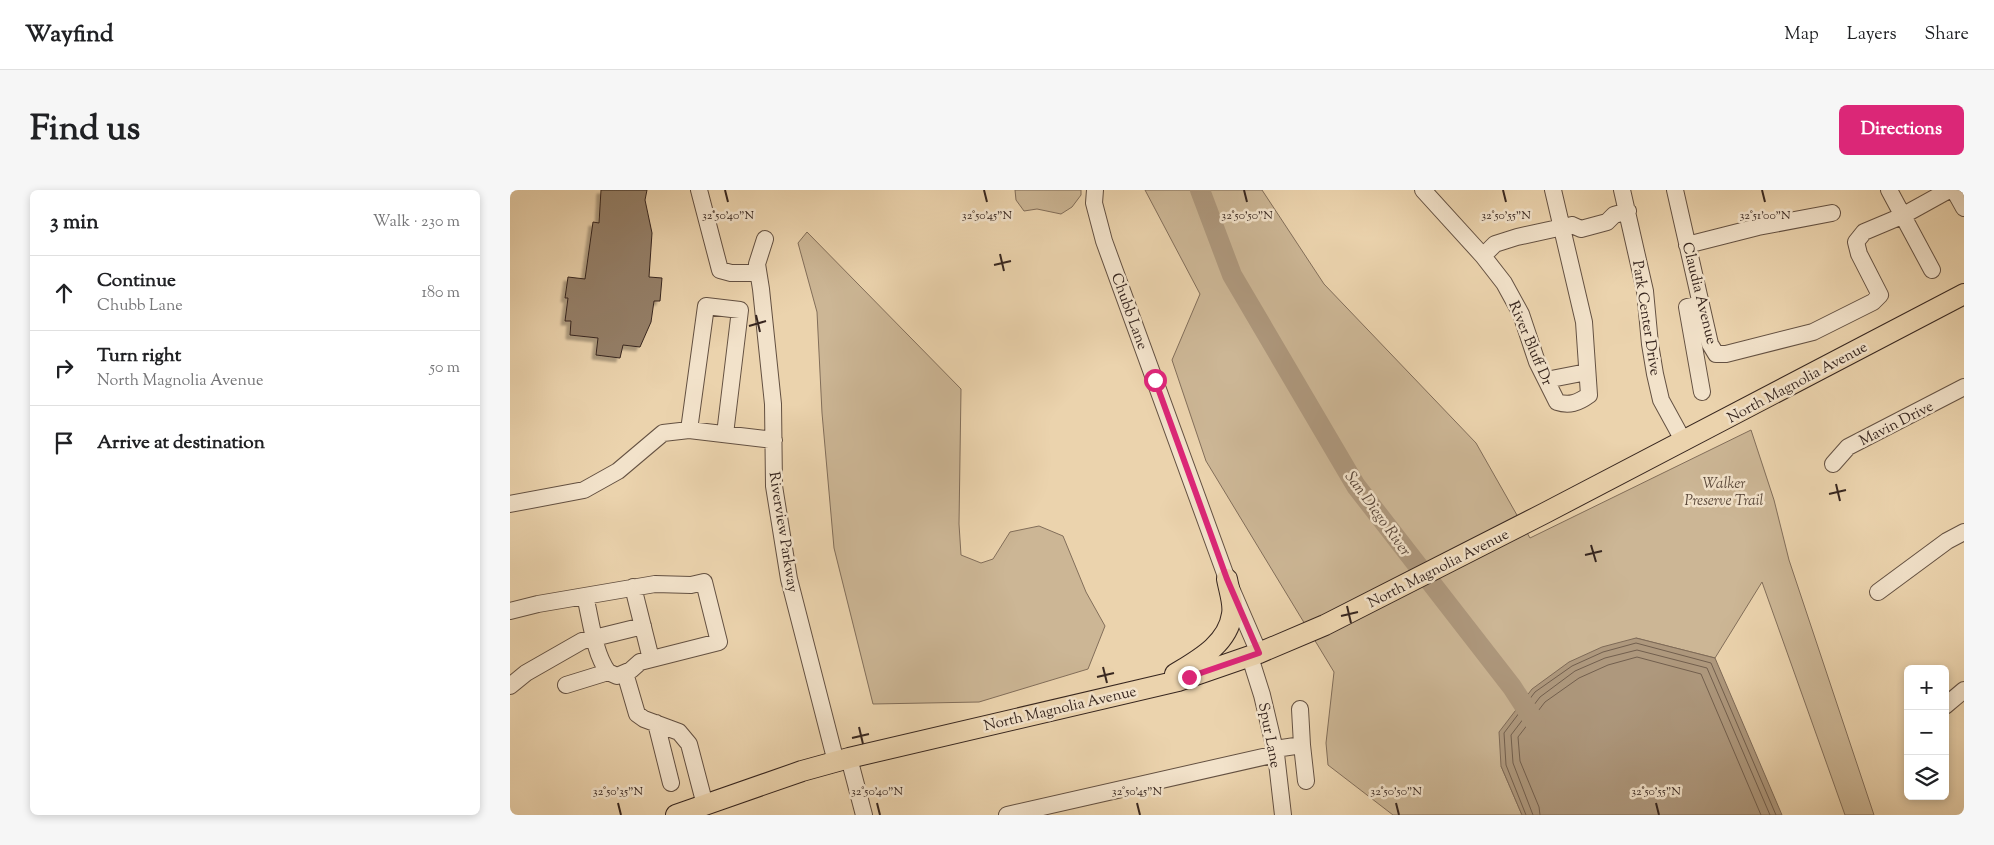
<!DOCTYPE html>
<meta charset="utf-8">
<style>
body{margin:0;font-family:"Sorts Mill Goudy",serif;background:#f6f6f6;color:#202124}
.controls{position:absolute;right:15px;bottom:15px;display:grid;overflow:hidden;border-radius:8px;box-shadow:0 2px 8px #0003}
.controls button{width:45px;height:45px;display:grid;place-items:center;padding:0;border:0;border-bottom:1px solid #e0e0e0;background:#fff;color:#202124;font:25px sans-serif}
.stop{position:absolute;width:15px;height:15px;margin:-11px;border:4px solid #db2777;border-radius:50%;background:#fff}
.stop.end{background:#db2777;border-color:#fff;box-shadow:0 1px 5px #0008}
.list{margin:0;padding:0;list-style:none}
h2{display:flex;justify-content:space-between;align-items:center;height:65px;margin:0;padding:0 20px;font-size:21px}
h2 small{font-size:16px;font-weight:400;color:#757577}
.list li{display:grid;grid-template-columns:32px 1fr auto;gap:15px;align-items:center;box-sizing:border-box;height:75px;padding:0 20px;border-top:1px solid #e0e0e0}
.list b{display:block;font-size:19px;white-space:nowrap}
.list p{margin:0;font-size:16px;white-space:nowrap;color:#757577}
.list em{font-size:16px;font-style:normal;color:#757577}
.icon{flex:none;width:28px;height:28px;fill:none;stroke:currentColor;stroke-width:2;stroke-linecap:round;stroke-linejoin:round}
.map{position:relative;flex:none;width:1454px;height:625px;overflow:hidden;border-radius:8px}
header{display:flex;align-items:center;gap:30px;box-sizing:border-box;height:70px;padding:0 25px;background:#fff;border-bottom:1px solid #e0e0e0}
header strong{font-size:24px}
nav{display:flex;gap:28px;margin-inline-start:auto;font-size:18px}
.intro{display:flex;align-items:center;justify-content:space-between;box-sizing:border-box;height:120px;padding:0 30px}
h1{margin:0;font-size:35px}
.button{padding:12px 22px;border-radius:8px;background:#db2777;color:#fff;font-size:18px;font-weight:700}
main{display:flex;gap:30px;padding:0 30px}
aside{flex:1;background:#fff;border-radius:8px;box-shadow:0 2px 8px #0003}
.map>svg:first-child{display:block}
.green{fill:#ccb695;stroke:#826e5a}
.water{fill:#ae987d;stroke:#7e6a57}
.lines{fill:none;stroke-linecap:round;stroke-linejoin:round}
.shore{stroke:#725f4e;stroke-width:1}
.river{stroke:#ae987d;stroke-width:20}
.building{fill:#958069;stroke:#37261f;filter:url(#shadow)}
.minor-casing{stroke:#645142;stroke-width:18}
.major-casing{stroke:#37261f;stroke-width:22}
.minor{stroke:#f2e2ca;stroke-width:16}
.major{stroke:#ebd3ad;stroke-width:20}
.route{stroke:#db2777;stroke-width:6}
.ticks{fill:none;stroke:#37261f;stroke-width:2}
.labels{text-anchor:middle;stroke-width:5;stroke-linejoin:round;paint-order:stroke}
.street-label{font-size:15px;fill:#37261f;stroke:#f2e2ca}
.park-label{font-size:15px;font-style:italic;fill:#5c4a3c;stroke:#f2e2ca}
.water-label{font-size:16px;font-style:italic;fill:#5b483b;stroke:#f2e2ca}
.ticks-label{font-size:12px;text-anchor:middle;fill:#37261f;stroke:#f2e2ca;stroke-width:5;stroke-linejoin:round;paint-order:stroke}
</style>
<header>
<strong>Wayfind</strong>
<nav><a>Map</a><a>Layers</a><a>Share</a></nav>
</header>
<div class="intro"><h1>Find us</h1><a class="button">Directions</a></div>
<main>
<aside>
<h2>3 min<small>Walk · 230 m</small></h2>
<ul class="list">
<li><svg class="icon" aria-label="ahead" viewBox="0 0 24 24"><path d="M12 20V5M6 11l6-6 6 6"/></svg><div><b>Continue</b><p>Chubb Lane</p></div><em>180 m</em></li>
<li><svg class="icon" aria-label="right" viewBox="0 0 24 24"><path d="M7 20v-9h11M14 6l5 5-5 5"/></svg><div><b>Turn right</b><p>North Magnolia Avenue</p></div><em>50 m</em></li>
<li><svg class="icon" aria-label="arrive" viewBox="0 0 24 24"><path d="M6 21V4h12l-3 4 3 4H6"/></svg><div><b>Arrive at destination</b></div></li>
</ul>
</aside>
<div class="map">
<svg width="1454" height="625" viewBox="0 0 1454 625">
<defs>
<filter id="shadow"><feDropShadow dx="-4" dy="4" stdDeviation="1" flood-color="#0004"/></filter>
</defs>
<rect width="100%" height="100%" fill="#ebd3ad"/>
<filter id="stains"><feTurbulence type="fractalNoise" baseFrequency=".004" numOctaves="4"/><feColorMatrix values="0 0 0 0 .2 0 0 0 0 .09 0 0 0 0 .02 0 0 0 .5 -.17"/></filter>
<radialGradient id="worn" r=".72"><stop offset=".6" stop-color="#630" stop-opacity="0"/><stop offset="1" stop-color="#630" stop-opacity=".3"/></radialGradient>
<path class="green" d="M505,0H571V5L562,17L551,24L527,19L514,21L506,10Z
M635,0H752L814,94L966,253L1020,348L1241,240L1264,310L1279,370L1364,625H1335L1252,392L1205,468L1126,448L991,576L1012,625H883L818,575L816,553L824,482L696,271L662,170L690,104Z
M297,42L451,199L449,334L451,365L471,373L483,369L500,342L529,336L553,346L576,402L595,436L578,479L469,512L363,514L324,358L312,223L307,122L288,53Z"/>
<path class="water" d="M1126,448L1205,468L1272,625H1012L991,576L989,542L1022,499L1059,472L1092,457Z"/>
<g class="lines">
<path class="shore" d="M1016,625L996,575L994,543L1025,502L1062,476L1093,462L1126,453L1201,473L1266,625
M1023,625L1003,573L1001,545L1030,507L1065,481L1095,468L1127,460L1197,478L1260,625
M1030,625L1029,617L1010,571L1008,547L1035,512L1069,488L1098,475L1127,467L1191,484L1251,625"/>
<path class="river" d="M690,0L722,85L846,296L1002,497L1026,534"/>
</g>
<path class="building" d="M91,0H137L135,10L142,43L139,87L152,88L150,111H144L141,132L130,157L113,155L110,168L86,165L88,148L60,145L61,131H55L58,108H55L58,87L75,89L83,32L89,33Z"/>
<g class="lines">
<defs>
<path id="minor" d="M189,0L210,80L221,83H248
M585,0L584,13L594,51L717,389L749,463
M913,0L973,66L994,93L1011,124L1027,172L1047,212C1059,216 1068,213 1079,205L1074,132L1043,0
M1112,0L1135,101L1140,154L1145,184L1151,210L1174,252
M1165,0L1200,154L1206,164H1216L1303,142L1363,112L1370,105L1349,64L1346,52L1354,42L1392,26L1439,0
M1379,0L1422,80
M1444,0L1454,18
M1062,35L1071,39L1097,32L1104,25L1118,21
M255,49L247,74L251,99L263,214L264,296L279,389L326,572
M1177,55L1248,37L1322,23
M973,66L985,54L1007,47L1062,35
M1191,114L1177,117L1192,202
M1036,190L1077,182
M215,244L230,120L196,116L179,240L264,250
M1323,274L1338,257L1454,197
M0,314L74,300L108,281L153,243L179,240
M123,397L141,469
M1368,402L1437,351L1454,342
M75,406C81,430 84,463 98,482
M0,421L28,414L145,394L181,395L194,392L209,452L130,472L121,480L107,486L98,482L56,495
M740,467L752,505L766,564L773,625
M115,483L127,524L134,529L169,542L179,554L195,615
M0,496L16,483L72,451L133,436
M1435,516L1454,500
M790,519L792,555
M146,533L161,593
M765,559L792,555L796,591
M339,568L354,625
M497,625L766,564"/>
<path id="major" d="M665,484C688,470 718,454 722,424C724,414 719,400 717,389
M166,625L292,581L339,568L668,491L749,463L815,435L1035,323L1454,104"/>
</defs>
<use href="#minor" class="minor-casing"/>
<use href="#major" class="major-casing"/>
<use href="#minor" class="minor"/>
<use href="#major" class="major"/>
</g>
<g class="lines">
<path class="route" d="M645,190L717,389L749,463L679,487"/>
</g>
<path class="ticks" d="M215,0L218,12M474,0L477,12M734,0L737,12M993,0L996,12M1252,0L1255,12M490,64L494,81M484,75L501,71M246,125L250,142M239,136L256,131M1326,294L1330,311M1319,304L1336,300M1081,355L1086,372M1075,365L1092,361M837,416L841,433M831,426L848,422M593,477L597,493M587,487L604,483M349,537L353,554M342,548L359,544M108,613L111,625M367,613L370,625M627,613L630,625M886,613L889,625M1146,613L1149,625"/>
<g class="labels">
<g class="street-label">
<text transform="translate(1190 103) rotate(76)" y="5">Claudia Avenue</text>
<text transform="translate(620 121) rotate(70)" y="5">Chubb Lane</text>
<text transform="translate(1137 128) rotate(81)" y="5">Park Center Drive</text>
<text transform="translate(1021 153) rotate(67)" y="5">River Bluff Dr</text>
<text transform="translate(1287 192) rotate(-28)" y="5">North Magnolia Avenue</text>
<text transform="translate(1386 233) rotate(-27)" y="5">Mavin Drive</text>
<text transform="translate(274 342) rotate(81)" y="5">Riverview Parkway</text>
<text transform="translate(928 378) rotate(-27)" y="5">North Magnolia Avenue</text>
<text transform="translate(550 518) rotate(-13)" y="5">North Magnolia Avenue</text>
<text transform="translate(760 545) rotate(79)" y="5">Spur Lane</text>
</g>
<g class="park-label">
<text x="1214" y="298">Walker<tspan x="1214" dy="17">Preserve Trail</tspan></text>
</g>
<g class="water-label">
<text transform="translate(869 323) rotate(54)" y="6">San Diego River</text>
</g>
</g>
<g class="ticks-label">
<text x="218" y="29">32°50'40"N</text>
<text x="477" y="29">32°50'45"N</text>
<text x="737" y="29">32°50'50"N</text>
<text x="996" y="29">32°50'55"N</text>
<text x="1255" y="29">32°51'00"N</text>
<text x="108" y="605">32°50'35"N</text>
<text x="367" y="605">32°50'40"N</text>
<text x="627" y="605">32°50'45"N</text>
<text x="886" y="605">32°50'50"N</text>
<text x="1146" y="605">32°50'55"N</text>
</g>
<rect width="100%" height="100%" filter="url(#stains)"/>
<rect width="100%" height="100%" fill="url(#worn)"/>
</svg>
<div class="controls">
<button>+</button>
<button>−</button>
<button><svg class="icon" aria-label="layers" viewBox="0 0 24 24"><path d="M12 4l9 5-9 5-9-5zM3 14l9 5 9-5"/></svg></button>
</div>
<div class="stop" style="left:645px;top:190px"></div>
<div class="stop end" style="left:679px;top:487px"></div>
</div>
</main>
